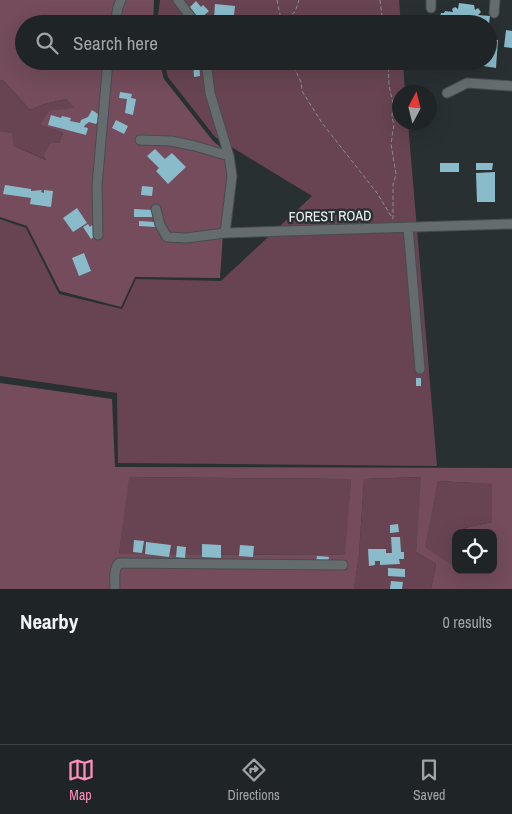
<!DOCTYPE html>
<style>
body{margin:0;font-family:"Archivo Narrow",sans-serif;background:#272c2e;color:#f1f3f6}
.controls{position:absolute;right:15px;bottom:15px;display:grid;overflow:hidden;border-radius:10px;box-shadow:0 5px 20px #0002}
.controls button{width:45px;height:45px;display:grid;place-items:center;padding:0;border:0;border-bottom:1px solid #3c4143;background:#1f2426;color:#f1f3f6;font:25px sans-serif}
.compass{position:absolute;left:392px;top:85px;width:45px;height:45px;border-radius:50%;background:#1f2426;box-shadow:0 5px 20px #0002;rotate:7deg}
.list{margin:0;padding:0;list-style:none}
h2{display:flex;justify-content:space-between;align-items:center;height:65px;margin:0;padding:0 20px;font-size:21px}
h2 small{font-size:16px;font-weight:400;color:#a1a4a7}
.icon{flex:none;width:28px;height:28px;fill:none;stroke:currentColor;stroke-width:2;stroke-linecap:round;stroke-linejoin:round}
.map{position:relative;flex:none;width:512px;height:589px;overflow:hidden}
.search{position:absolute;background:#1f2426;box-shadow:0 5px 20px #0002;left:15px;right:15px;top:15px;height:55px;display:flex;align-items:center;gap:12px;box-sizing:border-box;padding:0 18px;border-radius:28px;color:#a1a4a7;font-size:19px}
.sheet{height:155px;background:#1f2426}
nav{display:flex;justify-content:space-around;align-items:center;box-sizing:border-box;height:70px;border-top:1px solid #3c4143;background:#1f2426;font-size:14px;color:#a1a4a7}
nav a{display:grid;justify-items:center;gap:2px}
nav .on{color:#fe8ebc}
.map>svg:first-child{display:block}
.green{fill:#684452}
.forest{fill:#744c5b;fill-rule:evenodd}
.building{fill:#89bbca}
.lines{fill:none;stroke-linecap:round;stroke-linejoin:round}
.minor-casing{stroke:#474d4f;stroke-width:11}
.path{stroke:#888e90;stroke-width:1;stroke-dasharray:4 2.5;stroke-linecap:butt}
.minor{stroke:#656c6e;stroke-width:9}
.labels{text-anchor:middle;stroke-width:5;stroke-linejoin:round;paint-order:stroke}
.street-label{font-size:14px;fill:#eff4f5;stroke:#293032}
</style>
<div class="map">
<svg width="512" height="589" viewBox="0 0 512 589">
<rect width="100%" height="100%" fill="#293032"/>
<path class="green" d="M160,0H399L401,24H157Z
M164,61H403L405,92H400V122L408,123L437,466L118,463L117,393L0,376V219L26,228L59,294L122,309L136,279L221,281L312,196L215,137L168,77Z
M0,80L4,81L30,110L44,104L66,99L76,108L40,125L63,133L59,143L47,160L14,146L11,133L0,131Z
M128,477L351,479L346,555L119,554Z
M422,477L416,552L436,564L431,589H354L359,555L364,479Z
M438,481L492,484V522L465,528L464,533H456V558L453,567L424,547Z"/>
<path class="forest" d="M0,0H154L153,24H24V61H159L164,79L213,141L224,150L227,175L220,278L135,277L121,307L60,291L27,226L0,217V131L12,133L14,146L46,160L44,154L51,143H59L63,133L40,125L49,111L75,108L66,99L44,104L30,110L4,81L0,80Z
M0,383L112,399L115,467L512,468V589H431L436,564L416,552L421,477L364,479L359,555L354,589H0ZM129,477L351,479L345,555L119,554ZM438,481L492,484V522L465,528L464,533H493V570H456V558L453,566L425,547Z"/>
<path class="building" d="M196,1L201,7L203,5L209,11L199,20L189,8Z
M459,3L474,5L475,10L478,8L481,12L478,15L490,16L489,24H450V22H447V24H441V21H439L441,13H444L445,11L453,12L452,9L455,7L458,9Z
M215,4L235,6L233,24H205L212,17L214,19Z
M506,30L512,31V48L504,47Z
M488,39L498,40L496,68L483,66L484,61H488Z
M193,61H199L200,76L194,77Z
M120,92L132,94L131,98L136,99L133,115L125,113L127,99L119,98Z
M92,110L101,116L96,124L89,122L85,125L84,127L88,128L86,135L48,125L51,115L61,118L62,116L71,118L70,121L80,123L81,120L88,117Z
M116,120L128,126L124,134L112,128Z
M155,149L165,159L172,153L186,167L168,184L156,171L159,168L147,156Z
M440,163H459V172H440Z
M476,163H493L492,170H476Z
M495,172V202H477L476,173Z
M5,185L31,189V191L42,190L41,192L44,193V190L53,191L51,207L30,204L31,198L3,194Z
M142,186L153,187L152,196L141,195Z
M77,208L87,223L73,232L63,218Z
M134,209L153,210V217H134Z
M139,221L156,222V227L139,226Z
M88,224L90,227L92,225L96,231V235L91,239L83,227Z
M84,253L91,271L79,276L72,258Z
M416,378H421V386H416Z
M398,524L399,532L390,533V525Z
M391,537H400L401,552H404V559H399L400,564L380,565V561H375V565L369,566L368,549H386V553H392Z
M134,540L144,541L142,553L133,552Z
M146,542L171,545L169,557L145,554Z
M202,544L221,545V558L202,557Z
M240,545L254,546L253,557L239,556Z
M177,546L186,547L185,558L176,557Z
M317,556L329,557L328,563L316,562Z
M388,568L405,569V577L388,576Z
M391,581L403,582L402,589H390Z"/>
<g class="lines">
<defs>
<path id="minor" d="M178,0L196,24
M431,8V0
M494,13L495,0
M115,24L118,7L121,0
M206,61L210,93L229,156L232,176L225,233L512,224
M447,93L467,83L512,86
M140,140L171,141L195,146L229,156
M156,209L160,225L167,237L186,238L225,233
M408,227L420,369
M98,235L97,186L108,61
M115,589C115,580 113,570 119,563L343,565"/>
</defs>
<use href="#minor" class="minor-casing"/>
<path class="path" d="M277,0L282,24
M380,0L383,24
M284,24L288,17L295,12L299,0
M291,61L301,82L302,91L322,123L377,193L393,219
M388,61L389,86L393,103L392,118L394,124L391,144L396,174L393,185V218"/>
<use href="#minor" class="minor"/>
</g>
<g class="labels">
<g class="street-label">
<text transform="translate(330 216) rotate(-1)" y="5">FOREST ROAD</text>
</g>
</g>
</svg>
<div class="controls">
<button><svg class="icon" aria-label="locate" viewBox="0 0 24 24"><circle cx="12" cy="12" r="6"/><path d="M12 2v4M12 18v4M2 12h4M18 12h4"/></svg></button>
</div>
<svg class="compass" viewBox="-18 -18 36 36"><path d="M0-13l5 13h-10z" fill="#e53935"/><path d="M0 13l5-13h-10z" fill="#a1a4a7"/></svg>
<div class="search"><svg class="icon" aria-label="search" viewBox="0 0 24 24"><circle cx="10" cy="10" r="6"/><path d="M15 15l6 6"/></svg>Search here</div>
</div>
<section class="sheet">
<h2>Nearby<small>0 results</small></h2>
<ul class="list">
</ul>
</section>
<nav>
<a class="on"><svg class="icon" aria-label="map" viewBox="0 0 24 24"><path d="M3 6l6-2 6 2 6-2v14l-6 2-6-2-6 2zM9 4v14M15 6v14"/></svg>Map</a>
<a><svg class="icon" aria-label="directions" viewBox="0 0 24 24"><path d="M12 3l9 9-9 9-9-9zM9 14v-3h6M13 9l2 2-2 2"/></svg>Directions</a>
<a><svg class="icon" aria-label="saved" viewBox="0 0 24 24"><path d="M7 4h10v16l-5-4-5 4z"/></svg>Saved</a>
</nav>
